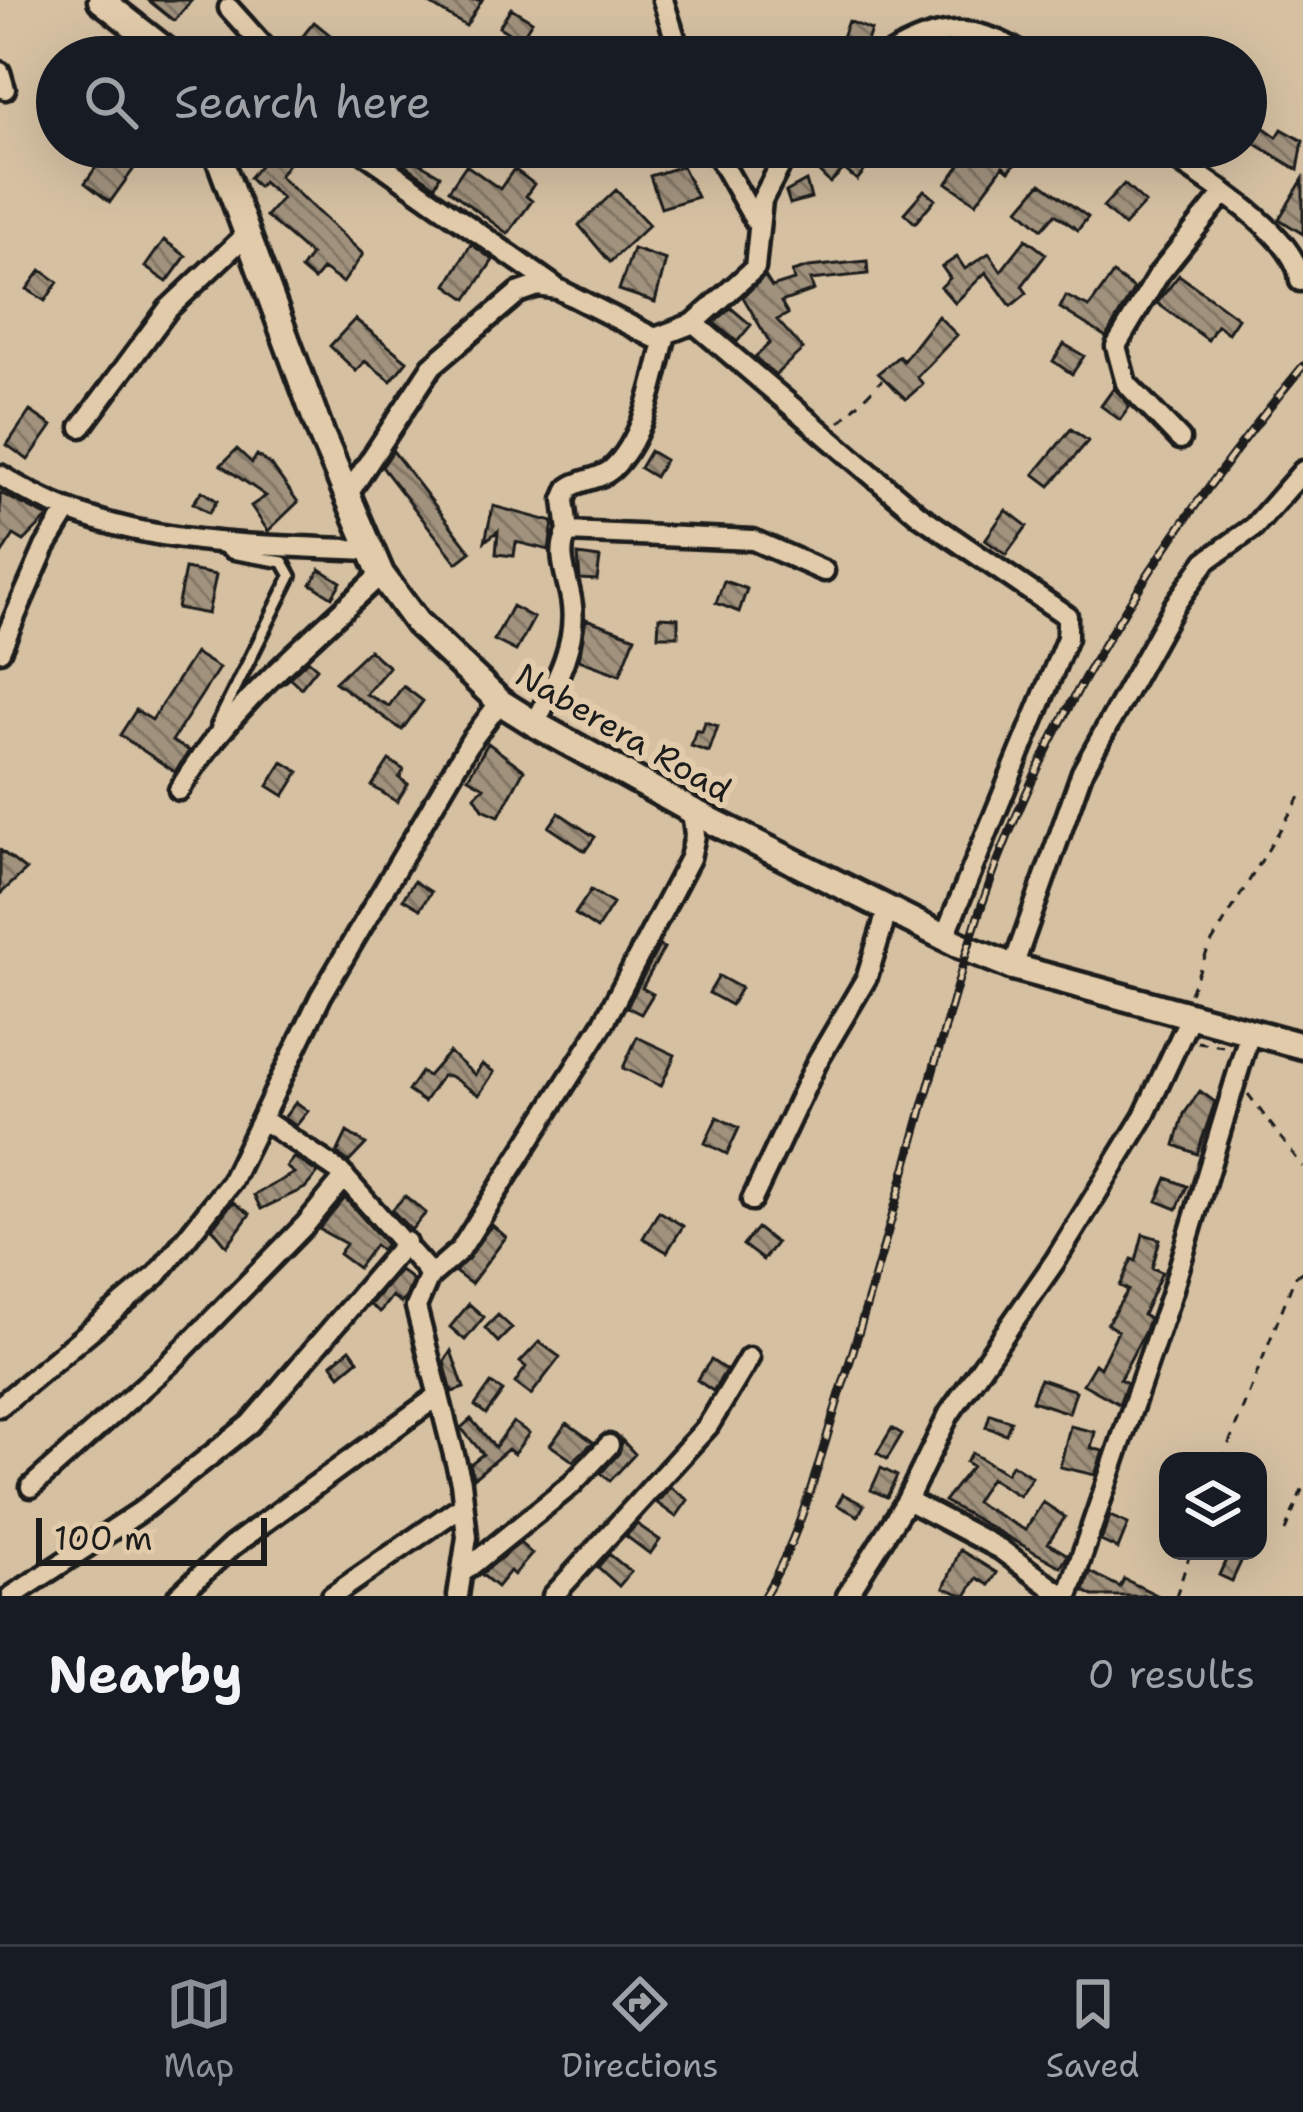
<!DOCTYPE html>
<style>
body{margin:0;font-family:"Shantell Sans",sans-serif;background:#242831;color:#f1f3f6}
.controls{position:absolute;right:36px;bottom:36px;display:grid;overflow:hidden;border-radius:24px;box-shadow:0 12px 48px #0002}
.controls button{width:108px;height:108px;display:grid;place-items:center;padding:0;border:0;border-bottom:3px solid #363941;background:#171b24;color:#f1f3f6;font:60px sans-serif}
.scale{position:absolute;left:36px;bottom:30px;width:231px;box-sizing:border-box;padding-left:12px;border:6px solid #1c1c1c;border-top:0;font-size:33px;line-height:42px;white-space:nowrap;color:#1c1c1c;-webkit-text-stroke:9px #e1cbaa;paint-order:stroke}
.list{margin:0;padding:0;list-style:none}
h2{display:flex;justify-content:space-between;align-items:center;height:156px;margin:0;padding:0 48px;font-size:51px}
h2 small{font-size:39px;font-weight:400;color:#9ea1a6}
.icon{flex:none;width:66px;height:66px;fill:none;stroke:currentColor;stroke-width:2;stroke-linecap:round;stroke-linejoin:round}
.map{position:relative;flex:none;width:1303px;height:1596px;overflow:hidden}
.search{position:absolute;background:#171b24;box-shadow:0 12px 48px #0002;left:36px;right:36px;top:36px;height:132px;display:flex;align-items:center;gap:30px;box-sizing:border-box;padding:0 42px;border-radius:66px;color:#9ea1a6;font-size:45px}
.sheet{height:348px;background:#171b24}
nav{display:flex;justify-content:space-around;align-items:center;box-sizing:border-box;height:168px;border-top:3px solid #363941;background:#171b24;font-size:33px;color:#9ea1a6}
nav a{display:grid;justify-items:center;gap:6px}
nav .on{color:#8c9099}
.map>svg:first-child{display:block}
.building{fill:url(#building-back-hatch);stroke:#1c1c1c;stroke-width:3}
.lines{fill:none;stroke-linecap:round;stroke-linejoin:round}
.service-casing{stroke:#1c1c1c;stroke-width:18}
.minor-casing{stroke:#1c1c1c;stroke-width:27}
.tertiary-casing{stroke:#1c1c1c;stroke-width:33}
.path{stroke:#1c1c1c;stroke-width:3;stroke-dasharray:9 9;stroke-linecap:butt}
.service{stroke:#e1cbaa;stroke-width:9}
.minor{stroke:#e1cbaa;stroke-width:18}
.tertiary{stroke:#e1cbaa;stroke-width:24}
.rail-casing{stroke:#1c1c1c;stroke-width:9}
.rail{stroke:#e1cbaa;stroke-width:4.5;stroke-dasharray:14;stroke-linecap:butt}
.labels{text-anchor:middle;stroke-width:12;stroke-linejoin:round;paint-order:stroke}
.street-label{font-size:33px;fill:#1c1c1c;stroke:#e1cbaa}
</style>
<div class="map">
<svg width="1303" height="1596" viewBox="0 0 1303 1596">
<defs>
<pattern id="building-back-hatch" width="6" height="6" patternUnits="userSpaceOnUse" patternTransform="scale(3)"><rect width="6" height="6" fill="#a1927d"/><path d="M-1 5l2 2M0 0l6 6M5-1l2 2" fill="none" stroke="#827666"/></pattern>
</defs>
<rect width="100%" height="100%" fill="#d5c0a2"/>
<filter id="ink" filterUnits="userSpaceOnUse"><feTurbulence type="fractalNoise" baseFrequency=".00833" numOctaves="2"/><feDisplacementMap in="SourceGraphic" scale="24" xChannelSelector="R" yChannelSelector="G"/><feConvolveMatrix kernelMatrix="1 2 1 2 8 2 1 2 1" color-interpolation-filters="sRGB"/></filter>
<g filter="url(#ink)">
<path class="building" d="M148,0H192L174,21Z
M423,0H482L466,26Z
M511,8L532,21L520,40L499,27Z
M848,21L871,30L864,49L841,40Z
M314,22L345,47L337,57H286Z
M1246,115L1277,137L1282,129L1303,141L1298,170L1246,138Z
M110,147H129L143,156L110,202L85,183Z
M276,147L292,158L279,176L363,254L343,283L323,269L314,280L301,269L311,255L266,216L282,198L263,182L258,187L249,178Z
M840,147H866L859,154L870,164L857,180L844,169L830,183L817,170Z
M973,147H1028L1009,171L1003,166L976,203L947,183Z
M402,153L440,175L435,186L397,159Z
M466,165L500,189L514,169L534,184L526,196L532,201L508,234L449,190Z
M682,166L697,197L661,208L650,176Z
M1303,179V234L1279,219Z
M806,181L811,198L790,204L786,192Z
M1041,183L1088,217L1078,230L1055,214L1042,229L1019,209Z
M1124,184L1145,203L1124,226L1103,207Z
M616,190L649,225L610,262L579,225Z
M924,190L935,199L915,223L904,213Z
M1026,239L1046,254L1022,286L1027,293L1011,306L986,272L955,303L941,287L950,278L942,267L957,257L965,269L989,253L1001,271Z
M164,240L186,256L167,282L145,267Z
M471,244L493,260L467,299L447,285Z
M633,249L666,260L655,302L619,290Z
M867,261L868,274L810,280L814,290L781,302L788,314L777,320L803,349L775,375L755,357L770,343L743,297L765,276L772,287L794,280L792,272L809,267Z
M41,270L58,282L45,301L27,289Z
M1113,274L1134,289L1106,337L1060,308L1066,296L1089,307Z
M1179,275L1238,318L1228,333L1217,325L1208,340L1157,303Z
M731,308L751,325L737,342L714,323Z
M938,316L957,335L917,377L923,384L906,399L878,373L899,356L903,361Z
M355,319L407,361L391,381L365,361L356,371L330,346Z
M1064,344L1084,356L1072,374L1053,361Z
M1114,388L1130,406L1120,420L1101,406Z
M30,411L52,426L28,460L7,445Z
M1071,429L1088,441L1050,486L1034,474Z
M237,449L252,463L257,455L272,466L298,502L268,531L251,506L266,496L221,465Z
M393,451L471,552L457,563L382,467Z
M650,451L665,460L655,477L640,468Z
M202,491L217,501L209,513L193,503Z
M0,493L48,517L24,541L14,535L0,556Z
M493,506L553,522L549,550L516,542L514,556L496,554L498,531L485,541Z
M1006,510L1027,526L1006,555L985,540Z
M578,555L600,558L597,580L580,579Z
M185,569L216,575L208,614L177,608Z
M320,569L341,582L332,597L311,584Z
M724,581L747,589L739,612L716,603Z
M512,606L534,618L516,651L494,640Z
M659,617L678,618V636H658Z
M586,619L635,637L620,675L579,660Z
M369,650L389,667L366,694L389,706L403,686L423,701L402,730L335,682Z
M195,653L219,668L172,741L189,751L175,772L120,735L136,710L152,720Z
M308,660L317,668L301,688L290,678L283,684Z
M705,722L718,726L709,752L691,746L696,730L702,732Z
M488,743L524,770L499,816L483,809L475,796L484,787L468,778Z
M389,760L404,770L399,778L408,784L397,802L372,786Z
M283,762L299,772L284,796L268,786Z
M559,813L595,837L585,851L549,827Z
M0,850L26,870L0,894Z
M414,881L431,892L420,909L403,899Z
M591,890L613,904L597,929L575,914Z
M659,946L664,948L642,988L653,994L641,1014L627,1007Z
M719,976L741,988L731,1005L709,993Z
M637,1037L675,1055L661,1086L623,1068Z
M449,1052L475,1075L482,1064L494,1072L479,1095L450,1076H442L424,1102L408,1091L421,1072L428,1076Z
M1200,1091L1215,1102L1197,1154L1175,1145L1184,1114Z
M296,1102L308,1111L296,1126L284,1118Z
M717,1117L739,1128L727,1154L705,1143Z
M347,1132L366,1144L349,1162L337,1153Z
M294,1157L318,1173L305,1188L261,1209L254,1195L294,1173L286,1167Z
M1167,1178L1187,1186L1177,1209L1157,1201Z
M405,1196L426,1213L411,1230L392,1210Z
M345,1198L386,1244L381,1250L375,1245L358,1268L339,1254L346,1244L319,1229Z
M233,1202L250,1214L227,1246L212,1228Z
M659,1211L683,1226L667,1252L643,1238Z
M492,1225L506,1237L471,1284L455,1272Z
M757,1228L776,1243L763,1260L743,1245Z
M1143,1234L1160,1239L1152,1268L1162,1272L1143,1315L1149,1319L1144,1333L1120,1379L1127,1383L1119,1404L1083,1384L1095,1364L1100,1368L1118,1331L1107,1324L1128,1290L1120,1286L1132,1259L1136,1261Z
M400,1270L413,1280L406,1297L401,1303L392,1296L380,1312L370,1305Z
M469,1304L484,1317L465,1340L450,1327Z
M498,1315L512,1328L498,1342L485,1328Z
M539,1342L560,1357L531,1395L515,1383L526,1367L520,1362Z
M350,1349L358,1360L340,1375L332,1364Z
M451,1351L464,1388L452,1392L444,1362Z
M711,1360L726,1370L713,1391L697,1380Z
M1040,1379L1076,1391L1069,1413L1032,1401Z
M491,1383L503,1391L486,1414L475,1406Z
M990,1414L1011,1421L1006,1434L986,1427Z
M471,1419L495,1447L513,1422L529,1433L514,1454L508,1449L474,1478L470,1464L483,1454L461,1428Z
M567,1423L593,1442L573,1461L550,1445Z
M1070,1426L1095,1432L1091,1448L1103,1451L1095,1475L1060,1467Z
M892,1428L902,1434L887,1459L877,1453Z
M621,1439L635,1454L610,1481L601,1473L619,1453Z
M972,1453L1006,1473L1012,1464L1032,1477L1019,1496L990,1478L975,1502L1025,1530L1043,1502L1065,1517L1048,1543L1068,1555L1061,1567L944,1501L972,1466L966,1462Z
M881,1468L897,1476L887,1497L871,1490Z
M670,1487L688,1500L676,1517L657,1503Z
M843,1494L864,1505L858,1516L837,1505Z
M1110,1516L1128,1524L1118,1549L1101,1541Z
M637,1524L660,1540L650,1554L626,1536Z
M520,1543L532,1554L514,1575L510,1571L497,1587L481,1574Z
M960,1550L997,1573L989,1585L977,1578L966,1596L944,1588Z
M1230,1551H1246L1232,1581L1219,1575Z
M609,1554L631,1572L619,1586L598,1567Z
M1090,1572L1120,1587L1124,1579L1159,1596H1093L1084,1591Z"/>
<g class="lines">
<defs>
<path id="service" d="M217,725L291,576L283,562L231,553L222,547"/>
<path id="minor" d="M663,0L681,57
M229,8L273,57
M886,57C937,25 976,22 1027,57
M0,72L5,89
M356,147L554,286
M713,147L756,222
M1157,147C1196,174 1298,233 1300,281
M694,323L919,515L1067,616V638L944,938
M81,427L168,309L245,236
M1180,439L1126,383L1116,346L1159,274L1224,193
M0,475C110,548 244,544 371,550
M348,494L432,366L518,293L538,286L558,289L655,338L694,323L755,268L762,200L790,147
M568,532L564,500L569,488C581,479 600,480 612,469C645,438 654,380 665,338
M0,651L45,547L67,511
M535,724C552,689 577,647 572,606C570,581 554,555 568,532L753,540L824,571
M179,790C233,702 308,644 381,574
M1013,967L1082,772L1174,606L1206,561L1254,527L1303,471
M262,1119L340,1172L426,1269L429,1277L416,1307L461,1482L467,1537L458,1596
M752,1200L817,1062L867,977L887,912
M429,1277L460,1250L603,1024L690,858L695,835L692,811
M0,1406L157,1275L231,1182L321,996L470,742L500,702
M31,1487L171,1362L306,1224L345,1177
M907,1500L1000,1549L1063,1596
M463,1572L571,1485L609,1445
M12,1596L141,1511L250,1424L406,1242
M178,1596L232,1546L439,1395
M332,1596L463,1505
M553,1596L708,1426L749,1358
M847,1596L907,1500L949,1414L1055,1261L1144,1116L1191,1015
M1068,1596L1171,1295L1250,1032"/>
<path id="tertiary" d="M101,0L174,57
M215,147L322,436L381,574L417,623L500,702L535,724L692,811L968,949L1013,967L1303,1046"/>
</defs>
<use href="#service" class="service-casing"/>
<use href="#minor" class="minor-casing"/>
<use href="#tertiary" class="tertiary-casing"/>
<path class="path" d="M840,422L882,380
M1190,993L1209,947L1303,792
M1197,1042L1223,1046
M1248,1094L1303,1167
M1222,1461L1295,1277L1303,1271
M1285,1531L1303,1487
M1176,1596L1191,1551"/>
<use href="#service" class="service"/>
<use href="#minor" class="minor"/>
<use href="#tertiary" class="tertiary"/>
<defs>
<path id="rail" d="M764,1596C800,1538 818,1465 838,1400C884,1253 923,1103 966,954C1032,733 1158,542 1303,366"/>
</defs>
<use href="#rail" class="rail-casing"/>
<use href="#rail" class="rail"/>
</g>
</g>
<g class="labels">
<g class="street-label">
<text transform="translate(624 732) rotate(30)" y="12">Naberera Road</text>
</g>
</g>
</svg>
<div class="controls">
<button><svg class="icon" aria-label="layers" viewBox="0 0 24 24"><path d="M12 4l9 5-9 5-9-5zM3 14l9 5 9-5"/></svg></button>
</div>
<div class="scale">100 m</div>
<div class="search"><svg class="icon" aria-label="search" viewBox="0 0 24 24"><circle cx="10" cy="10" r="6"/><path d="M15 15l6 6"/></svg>Search here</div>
</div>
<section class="sheet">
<h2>Nearby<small>0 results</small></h2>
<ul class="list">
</ul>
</section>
<nav>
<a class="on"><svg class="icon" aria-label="map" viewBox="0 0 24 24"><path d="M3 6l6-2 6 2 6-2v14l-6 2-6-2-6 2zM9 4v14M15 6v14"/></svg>Map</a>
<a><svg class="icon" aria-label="directions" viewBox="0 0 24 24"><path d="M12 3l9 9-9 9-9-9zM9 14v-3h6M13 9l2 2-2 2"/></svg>Directions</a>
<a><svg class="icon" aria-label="saved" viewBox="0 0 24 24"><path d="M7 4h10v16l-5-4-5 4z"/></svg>Saved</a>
</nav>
